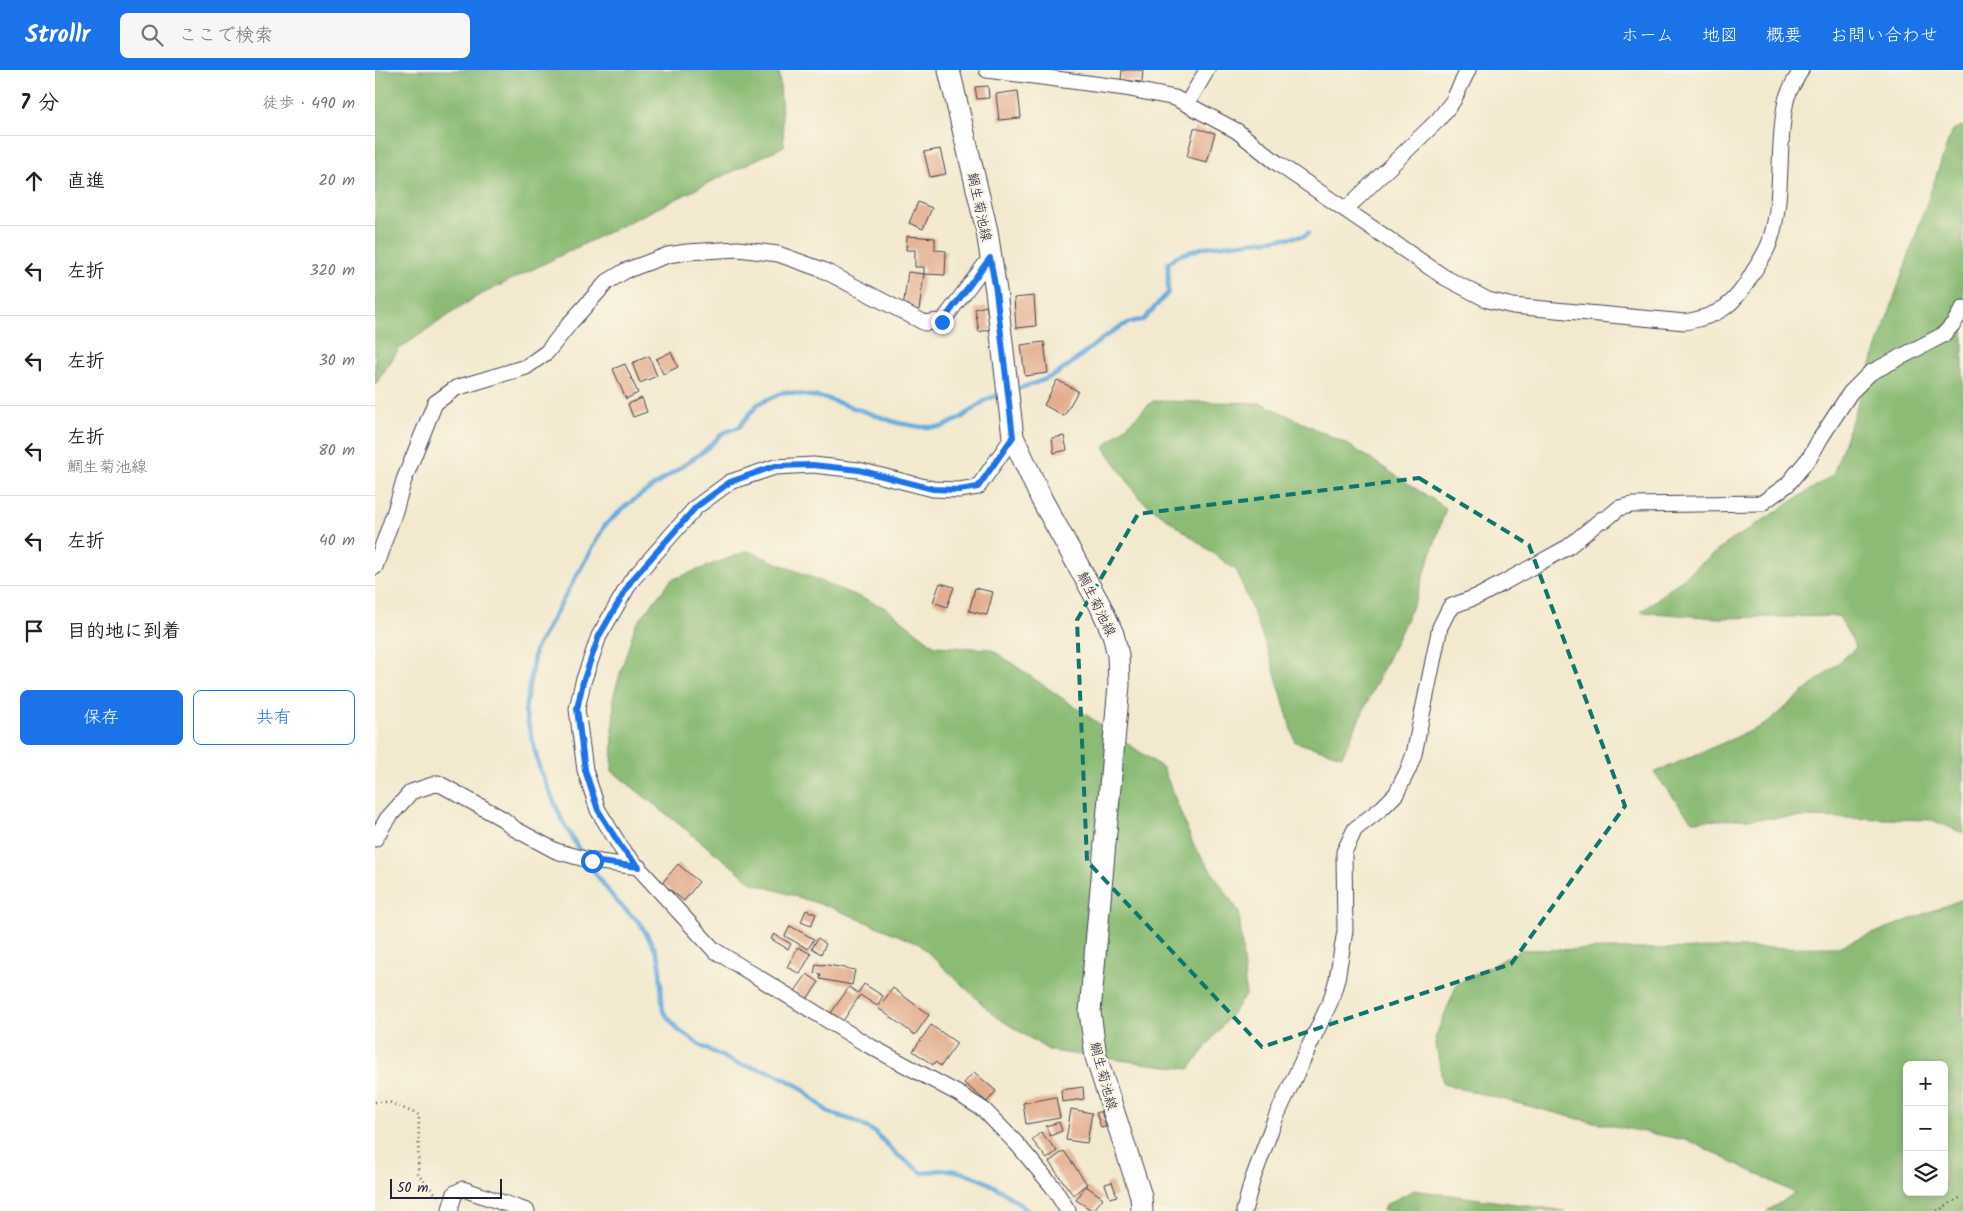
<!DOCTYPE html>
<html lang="ja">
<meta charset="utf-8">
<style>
body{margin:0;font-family:Kalam,"Klee One",sans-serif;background:#f6f6f6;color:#202124}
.controls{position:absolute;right:15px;bottom:15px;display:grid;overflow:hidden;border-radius:8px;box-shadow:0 2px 8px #0003}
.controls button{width:45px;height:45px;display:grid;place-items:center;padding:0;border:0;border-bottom:1px solid #e0e0e0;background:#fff;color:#202124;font:25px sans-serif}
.scale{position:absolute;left:15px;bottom:12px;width:112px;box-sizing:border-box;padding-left:5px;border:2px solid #22223b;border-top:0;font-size:14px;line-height:18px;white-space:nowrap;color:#22223b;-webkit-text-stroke:4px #fcf5e5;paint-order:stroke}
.stop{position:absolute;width:15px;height:15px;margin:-11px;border:4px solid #1a73e8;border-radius:50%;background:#fff}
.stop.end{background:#1a73e8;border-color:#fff;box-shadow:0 1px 5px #0008}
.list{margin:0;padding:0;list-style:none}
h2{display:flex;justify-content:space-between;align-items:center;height:65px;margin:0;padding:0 20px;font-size:21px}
h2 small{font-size:16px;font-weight:400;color:#757577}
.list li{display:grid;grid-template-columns:32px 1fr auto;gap:15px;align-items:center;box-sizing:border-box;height:90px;padding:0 20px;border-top:1px solid #e0e0e0}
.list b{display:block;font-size:19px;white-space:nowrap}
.list p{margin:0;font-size:16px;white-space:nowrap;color:#757577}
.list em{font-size:16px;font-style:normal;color:#757577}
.actions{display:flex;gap:10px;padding:15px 20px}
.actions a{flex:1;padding:11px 0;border:1px solid #1a73e8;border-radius:8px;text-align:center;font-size:18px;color:#1a73e8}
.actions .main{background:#1a73e8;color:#fff}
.icon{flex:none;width:28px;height:28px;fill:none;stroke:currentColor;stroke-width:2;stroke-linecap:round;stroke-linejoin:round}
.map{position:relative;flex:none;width:1588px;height:1141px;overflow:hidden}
header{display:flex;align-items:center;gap:30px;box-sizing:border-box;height:70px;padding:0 25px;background:#1a73e8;color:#fff}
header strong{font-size:24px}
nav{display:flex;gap:28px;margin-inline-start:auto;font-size:18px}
.search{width:350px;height:45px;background:#f6f6f6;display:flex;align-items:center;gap:12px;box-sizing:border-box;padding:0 18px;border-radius:8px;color:#757577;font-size:19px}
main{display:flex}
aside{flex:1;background:#fff}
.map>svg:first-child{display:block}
.forest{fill:#8bbb74;stroke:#566e58;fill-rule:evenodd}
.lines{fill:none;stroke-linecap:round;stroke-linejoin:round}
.stream{stroke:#67acdc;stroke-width:4.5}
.building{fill:#e3ad8f}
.minor-casing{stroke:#414051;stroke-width:17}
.secondary-casing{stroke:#414051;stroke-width:23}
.path{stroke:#414051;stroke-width:2.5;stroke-dasharray:1 4;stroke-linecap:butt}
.minor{stroke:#fff;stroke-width:15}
.secondary{stroke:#fff;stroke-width:21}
.route{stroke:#1a73e8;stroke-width:6}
.marked{fill:none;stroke:#0f766e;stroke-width:4;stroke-dasharray:10 6;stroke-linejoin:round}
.labels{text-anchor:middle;stroke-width:5;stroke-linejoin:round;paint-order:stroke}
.street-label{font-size:14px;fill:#22223b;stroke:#fcf5e5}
</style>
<header>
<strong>Strollr</strong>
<div class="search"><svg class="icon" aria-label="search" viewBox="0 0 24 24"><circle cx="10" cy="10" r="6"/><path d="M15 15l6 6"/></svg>ここで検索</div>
<nav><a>ホーム</a><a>地図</a><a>概要</a><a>お問い合わせ</a></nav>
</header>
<main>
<aside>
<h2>7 分<small>徒歩 · 490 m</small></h2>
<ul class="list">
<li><svg class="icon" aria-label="ahead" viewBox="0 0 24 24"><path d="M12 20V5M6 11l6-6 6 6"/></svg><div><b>直進</b></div><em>20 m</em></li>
<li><svg class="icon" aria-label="left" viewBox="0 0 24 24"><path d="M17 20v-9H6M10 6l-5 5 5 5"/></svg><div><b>左折</b></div><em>320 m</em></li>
<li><svg class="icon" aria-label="left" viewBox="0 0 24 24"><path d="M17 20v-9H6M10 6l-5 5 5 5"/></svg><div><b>左折</b></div><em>30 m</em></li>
<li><svg class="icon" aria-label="left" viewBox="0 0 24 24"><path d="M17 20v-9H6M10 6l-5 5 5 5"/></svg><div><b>左折</b><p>鯛生菊池線</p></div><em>80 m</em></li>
<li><svg class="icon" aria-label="left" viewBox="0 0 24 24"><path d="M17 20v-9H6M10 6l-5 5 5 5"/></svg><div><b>左折</b></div><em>40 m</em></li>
<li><svg class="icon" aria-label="arrive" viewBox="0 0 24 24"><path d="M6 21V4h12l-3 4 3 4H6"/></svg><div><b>目的地に到着</b></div></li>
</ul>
<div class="actions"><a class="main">保存</a><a>共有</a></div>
</aside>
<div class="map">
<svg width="1588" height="1141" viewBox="0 0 1588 1141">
<rect width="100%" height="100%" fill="#fcf5e5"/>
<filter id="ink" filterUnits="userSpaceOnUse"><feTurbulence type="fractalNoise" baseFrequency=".02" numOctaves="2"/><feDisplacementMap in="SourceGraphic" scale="10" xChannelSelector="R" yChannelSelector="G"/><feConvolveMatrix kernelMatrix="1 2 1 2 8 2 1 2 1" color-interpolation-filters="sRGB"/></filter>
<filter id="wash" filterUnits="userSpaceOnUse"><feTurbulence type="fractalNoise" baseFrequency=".0096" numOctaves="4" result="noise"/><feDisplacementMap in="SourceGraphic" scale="20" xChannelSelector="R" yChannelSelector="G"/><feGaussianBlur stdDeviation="1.12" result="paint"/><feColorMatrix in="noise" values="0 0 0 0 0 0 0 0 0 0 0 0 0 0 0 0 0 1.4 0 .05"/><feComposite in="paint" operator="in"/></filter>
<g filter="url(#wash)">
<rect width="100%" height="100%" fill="#f2e9ce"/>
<path class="forest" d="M0,0H404L409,76L99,228L24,279L0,315Z
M1588,56V763L1557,750L1430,747L1317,751L1279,703L1389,655L1481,578L1464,546L1343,548L1266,542L1351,474L1458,405L1577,60Z
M778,331L886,333L972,374L1071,438L1041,529L967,686L920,672L896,589L862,501L764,428L729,377Z
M373,481L511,538L560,576L616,579L788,698L818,774L864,842L871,925L814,999L675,981L620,946L544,874L455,837L378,813L237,701L239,624L260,556L296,510Z
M1588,829V1141H1392L1420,1123L1315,1071L1204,1049L1068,1014L1060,968L1082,914L1146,880L1463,877ZM1532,995H1569V1122H1532Z
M1039,1120L1191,1141H1008L1010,1135Z"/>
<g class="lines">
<path class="stream" d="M639,320C653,315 670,311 683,303C706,289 742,249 768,250L793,223V193L802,186L830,177L929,166L933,163
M207,785L187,750L165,700L150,641L160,580L230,455L253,434L329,381L348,363L364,357L383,334L409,322L450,328L523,353L546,357H567L586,348L612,329L627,324
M214,795L241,831L265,853L279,877L284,888L288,941L303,960L328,977L360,993L397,1002L425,1017L453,1042L480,1051L500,1062L521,1084L548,1103C556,1102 566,1099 575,1100C605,1104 631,1122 653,1141"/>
</g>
<g id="blocks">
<path class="building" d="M747,0H768L767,12L746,10Z
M613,16L614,28L602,29L600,17Z
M643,21L646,48L624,50L621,24Z
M819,58L840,63L832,92L812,87Z
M565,79L571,104L555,107L549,82Z
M543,132L557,138L548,159L534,153Z
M532,166L560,168V180L571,181L570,205L549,204L544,240L528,238L533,202L549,204V197H540V180H531Z
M659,226L661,256L641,258L639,228Z
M611,236L616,259L604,262L600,239Z
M669,272L673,303L650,306L646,275Z
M296,282L303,297L288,304L281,289Z
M274,286L282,306L265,313L257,293Z
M250,294L263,323L251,329L238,299Z
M682,310L703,321L689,346L669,335Z
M267,328L272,342L258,347L253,334Z
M689,366L692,380L679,383L677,368Z
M565,513L579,517L572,537L558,532Z
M600,518L618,522L612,545L594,541Z
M303,794L324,812L309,831L287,813Z
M431,840L441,844L436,856L426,852Z
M415,856L439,869L433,879L410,866Z
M399,864L416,874L413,879L396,869Z
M443,868L451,874L446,884L437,878Z
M423,877L436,884L425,904L412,897Z
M441,894L448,895V894L480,900L477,915L445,909L446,904L439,903Z
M432,904L444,912L432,929L420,921Z
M489,914L508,926L502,936L485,925L468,951L456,943L474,917L483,923Z
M518,918L554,945L540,965L503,938Z
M556,955L582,973L566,996L560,992L558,995L538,981Z
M599,1002L621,1021L612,1032L589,1013Z
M708,1017L709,1029L687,1032L686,1020Z
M681,1027L685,1048L651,1054L648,1033Z
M696,1039L717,1043L712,1073L691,1070Z
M726,1041L731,1057L726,1058L721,1043Z
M684,1052L687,1061L675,1066L671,1056Z
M666,1062L682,1081L672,1089L657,1070Z
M689,1081L712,1114L698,1125L674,1092Z
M737,1112L742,1126L735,1128L730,1114Z
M711,1116L728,1128L718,1141L701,1130Z"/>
</g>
</g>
<g filter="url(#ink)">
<use href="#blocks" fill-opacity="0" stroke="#414051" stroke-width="1"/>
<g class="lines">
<defs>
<path id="minor" d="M612,0L750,18L800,28L862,61L902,93L1069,207L1113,230L1138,236L1310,252C1344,246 1360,235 1377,204C1383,194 1392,182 1395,171C1410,126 1401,76 1411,31C1413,20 1421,10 1426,0
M812,34L832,0
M971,139L1063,50L1078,31L1093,0
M638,367L603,417L584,420L558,419L483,400L438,395L400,397L355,412L321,437L256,511L224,566L208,612L202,639L210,700L223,740L248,781L339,880L491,974L584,1024L609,1040L642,1074L678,1117L693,1141
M0,497L20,441L29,410L60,333L81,318L151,297L172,282L196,252L232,212L250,201L293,185L312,182L363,179L403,184L448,200L550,253L564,251L567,252L615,188
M0,769L12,749L36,722L63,713L128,749L140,759L181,781L217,791L264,797
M76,1141L75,1139L80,1123L88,1119L152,1141
M869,1141L877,1111L900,1049L956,930L962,909L970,861L969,782L980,759L1007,738L1021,724L1033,700L1039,684L1065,557L1075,537L1076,539L1077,536L1106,525L1193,477L1227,449L1230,450L1244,438L1257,435L1387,433L1412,415L1435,387L1445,369L1475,323L1495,303L1568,265L1579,253L1588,238"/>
<path id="secondary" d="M574,0L612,161L621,221L638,367L667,430L725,535L738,564L743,585L744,615L715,942L721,987L766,1126L767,1141"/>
</defs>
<use href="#minor" class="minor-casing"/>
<use href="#secondary" class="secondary-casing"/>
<path class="path" d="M0,1032H14L44,1045L43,1105L63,1126
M1562,1141L1588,1126"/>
<use href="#minor" class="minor"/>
<use href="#secondary" class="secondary"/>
</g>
</g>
<g class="lines" filter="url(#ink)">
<path class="route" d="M217,791L264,797L248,780L223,740L210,700L202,639L208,612L224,566L256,511L321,437L355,412L400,396L438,395L484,400L558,419L584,420L603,417L638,367L621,221L615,188L567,252"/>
</g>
<path class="marked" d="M1044,408L1154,475L1250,736L1136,894L887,977L712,791L702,550L763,444Z"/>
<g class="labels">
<g class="street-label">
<text transform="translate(605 137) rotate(78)" y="5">鯛生菊池線</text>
<text transform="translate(722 534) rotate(64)" y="5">鯛生菊池線</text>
<text transform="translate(729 1006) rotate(75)" y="5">鯛生菊池線</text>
</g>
</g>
</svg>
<div class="controls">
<button>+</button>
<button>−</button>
<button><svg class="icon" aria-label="layers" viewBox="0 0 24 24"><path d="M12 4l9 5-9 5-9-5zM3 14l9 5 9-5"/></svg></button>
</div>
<div class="scale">50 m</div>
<div class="stop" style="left:217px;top:791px"></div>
<div class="stop end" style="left:567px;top:252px"></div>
</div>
</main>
